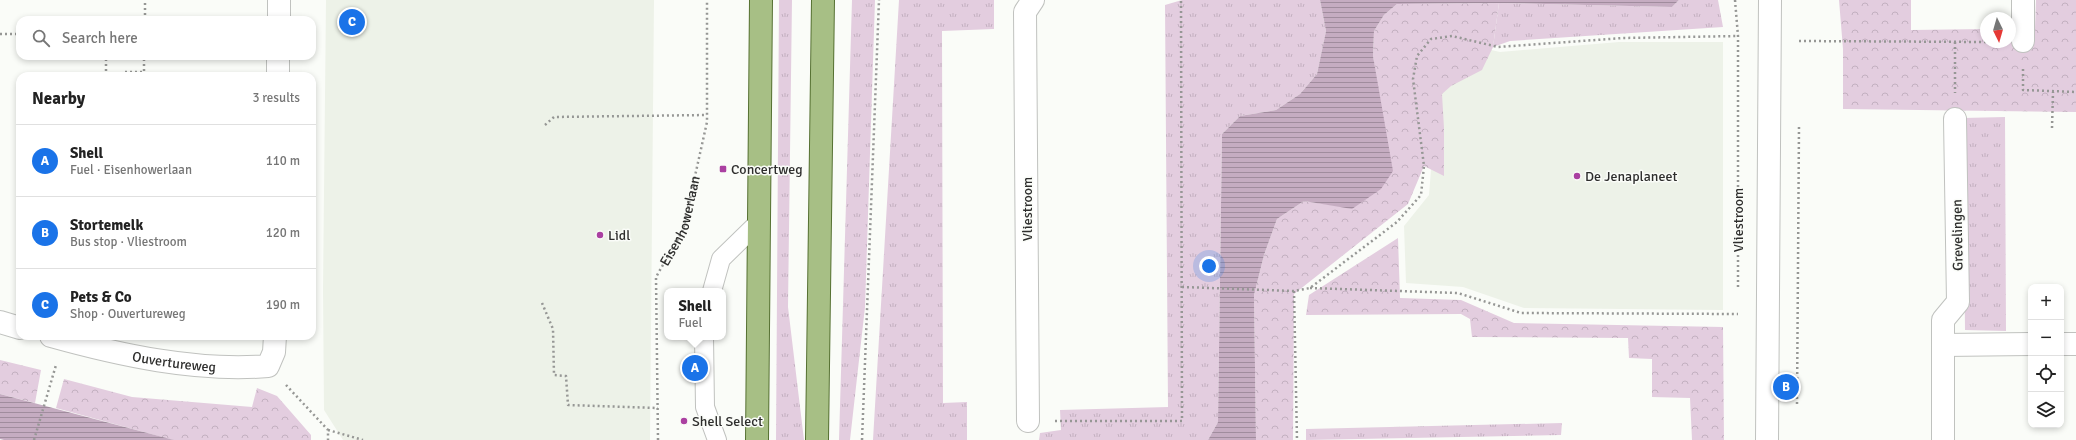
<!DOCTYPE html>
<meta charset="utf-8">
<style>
body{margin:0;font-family:Signika,sans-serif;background:#f2f2f2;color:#222}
.controls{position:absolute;right:12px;bottom:12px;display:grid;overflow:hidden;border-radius:8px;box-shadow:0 2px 6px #0003}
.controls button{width:36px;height:36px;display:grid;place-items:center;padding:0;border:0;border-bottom:1px solid #e0e0e0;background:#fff;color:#222;font:20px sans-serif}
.compass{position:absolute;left:1980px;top:12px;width:36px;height:36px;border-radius:50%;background:#fff;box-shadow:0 2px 6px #0003;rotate:175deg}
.you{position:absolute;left:1209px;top:266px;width:14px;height:14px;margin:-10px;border:3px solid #fff;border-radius:50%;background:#1a73e8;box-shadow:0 0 0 6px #1a73e833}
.badge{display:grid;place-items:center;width:26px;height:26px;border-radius:50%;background:#1a73e8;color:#fff;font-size:13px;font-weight:700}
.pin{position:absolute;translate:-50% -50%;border:2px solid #fff;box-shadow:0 1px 4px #0006}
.popup{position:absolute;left:664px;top:288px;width:62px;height:52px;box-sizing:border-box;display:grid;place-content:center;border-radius:8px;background:#fff;filter:drop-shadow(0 1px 3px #0005);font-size:13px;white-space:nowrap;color:#767676}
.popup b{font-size:15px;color:#222}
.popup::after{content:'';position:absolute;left:50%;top:100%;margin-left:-8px;border:8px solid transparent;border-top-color:#fff}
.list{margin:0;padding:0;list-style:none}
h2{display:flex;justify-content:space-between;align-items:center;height:52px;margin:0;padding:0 16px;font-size:17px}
h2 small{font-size:13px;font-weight:400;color:#767676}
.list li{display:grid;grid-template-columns:26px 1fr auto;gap:12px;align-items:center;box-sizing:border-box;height:72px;padding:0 16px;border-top:1px solid #e0e0e0}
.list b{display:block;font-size:15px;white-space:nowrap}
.list p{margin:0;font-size:13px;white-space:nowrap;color:#767676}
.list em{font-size:13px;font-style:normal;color:#767676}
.icon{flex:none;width:22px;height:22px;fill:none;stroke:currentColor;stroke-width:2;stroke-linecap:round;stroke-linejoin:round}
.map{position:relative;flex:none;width:2076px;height:440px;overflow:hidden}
.search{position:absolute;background:#fff;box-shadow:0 2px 6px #0003;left:16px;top:16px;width:300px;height:44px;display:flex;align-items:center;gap:10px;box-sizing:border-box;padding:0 14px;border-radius:12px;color:#767676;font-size:15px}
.panel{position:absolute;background:#fff;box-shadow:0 2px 6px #0003;left:16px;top:72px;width:300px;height:268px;border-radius:12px}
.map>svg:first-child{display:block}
.built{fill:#edf2e8}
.grass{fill:url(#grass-tufts)}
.forest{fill:url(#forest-crowns)}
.water{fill:url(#water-rules)}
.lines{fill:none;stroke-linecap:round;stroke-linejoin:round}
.service-casing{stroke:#c0c2bf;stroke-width:20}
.pedestrian-casing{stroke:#c0c2bf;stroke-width:24}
.minor-casing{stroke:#c0c2bf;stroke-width:24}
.primary-casing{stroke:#567132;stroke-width:24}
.path{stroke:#969795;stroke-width:2.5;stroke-dasharray:2 3;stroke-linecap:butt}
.service{stroke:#fff;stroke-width:18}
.pedestrian{stroke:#fff;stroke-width:22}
.minor{stroke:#fff;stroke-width:22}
.primary{stroke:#a7bf85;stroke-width:22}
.poi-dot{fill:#aa40a1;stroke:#fafcf8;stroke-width:1.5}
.labels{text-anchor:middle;stroke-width:3;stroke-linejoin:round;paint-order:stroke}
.poi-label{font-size:14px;fill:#2e2e2d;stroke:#fafcf8;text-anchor:start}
.street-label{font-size:14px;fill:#2e2e2d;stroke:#fafcf8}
</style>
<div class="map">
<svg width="2076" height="440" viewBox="0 0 2076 440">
<defs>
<pattern id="grass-tufts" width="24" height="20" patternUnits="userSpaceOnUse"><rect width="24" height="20" fill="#e3cddf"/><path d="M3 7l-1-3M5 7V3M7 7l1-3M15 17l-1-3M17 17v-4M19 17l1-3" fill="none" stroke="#c3b0c0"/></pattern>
<pattern id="forest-crowns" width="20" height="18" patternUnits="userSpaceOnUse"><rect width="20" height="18" fill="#e3cddf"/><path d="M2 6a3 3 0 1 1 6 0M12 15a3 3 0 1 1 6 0" fill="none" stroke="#c3b0c0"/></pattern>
<pattern id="water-rules" width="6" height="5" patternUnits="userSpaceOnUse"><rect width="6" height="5" fill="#c5acc1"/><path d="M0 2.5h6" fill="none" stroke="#a08c9d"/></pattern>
</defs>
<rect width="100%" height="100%" fill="#fafcf8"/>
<path class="built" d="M326,0H654L650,440H343L324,410L323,290Z
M1619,42H1723V310L1524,308L1463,287L1406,283L1404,226L1429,195L1432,158L1423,108L1478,47L1500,52Z"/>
<path class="grass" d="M779,0H792L788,307L804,440H776Z
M852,0H875L865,307L850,440H839Z
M899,0H994V29L942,31L943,403L967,402V440H873Z
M1182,0H1320L1326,31L1317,74L1300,94L1276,110L1240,116L1222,134L1218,422L1208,440H1039L1040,433L1061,430L1060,410L1168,407L1165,5Z
M1679,0H1718L1723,27L1510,41L1493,47L1499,3L1672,7Z
M2005,117L2006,331L1965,330L1963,118Z
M1562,423L1561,435L1306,440V429Z"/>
<path class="forest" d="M1839,0H1911V30L1986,29V42H2010V29L2035,28L2036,0H2076V112L1843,109V49Z
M1499,3L1493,47L1482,70L1451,86L1442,94L1444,128V176L1424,166L1408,204L1294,294L1293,440H1256L1254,295L1264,255L1277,219L1304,201L1352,208L1379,97L1373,56L1374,31L1384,15L1397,4Z
M1398,238L1400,298L1461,300L1514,323L1723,327L1724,440H1692L1690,398L1652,397V359L1629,358L1628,338L1472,337L1470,319L1461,314L1306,315L1309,295Z
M0,360L41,370L35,403L0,394Z
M64,379L132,397L252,407L257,388L277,396L311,435V440H173L56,408Z"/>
<path class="water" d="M1320,0H1679L1672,7L1499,3L1397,4L1384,15L1374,31L1373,56L1393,171L1381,189L1352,209L1304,201L1277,219L1264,255L1254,295L1256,440H1208L1218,422L1222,134L1240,116L1276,110L1300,94L1317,74L1326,31Z
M0,394L174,440H4L0,439Z"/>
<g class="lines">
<defs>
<path id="service" d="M712,291L721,259L759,222
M704,337L705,407L717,440"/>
<path id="pedestrian" d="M2023,41V0
M1943,440V320L1958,302L1955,119"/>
<g id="minor">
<path d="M279,20V0"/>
<path d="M278,76V56"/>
<path d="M0,322L20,328"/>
<path id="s2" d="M51,336C119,355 197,372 268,366L274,352L275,336"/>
<path d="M2061,344H2076"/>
<path d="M1943,345L2031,344"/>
<path d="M1028,421L1025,12L1033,0"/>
<path d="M1767,440L1770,0"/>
</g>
<path id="primary" d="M757,440L761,0
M817,440L823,0"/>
</defs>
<use href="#service" class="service-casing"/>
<use href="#pedestrian" class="pedestrian-casing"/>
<use href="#minor" class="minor-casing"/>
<use href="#primary" class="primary-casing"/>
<g class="path">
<path d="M1735,0L1738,36V287"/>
<path d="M145,20V0"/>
<path d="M0,34H20"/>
<path d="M1799,41L1986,42"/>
<path d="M1955,42V93"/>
<path d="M2023,69V90L2076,92"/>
<path d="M125,72H144V56"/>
<path d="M106,76V56"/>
<path d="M545,125L554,117L707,115"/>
<path d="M2052,128L2053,92"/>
<path d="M1182,287L1294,291L1310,288L1397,222L1421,195L1424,166L1413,79L1417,56L1431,39L1452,36L1498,47L1623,38L1738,36"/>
<path d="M1310,288L1458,293L1521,313L1738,314"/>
<path d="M1294,291L1297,440"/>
<path d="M542,303L553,329L554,375L566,376L568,405L658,408"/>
<path d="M286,385L328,430V440"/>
<path d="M1797,404L1799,125"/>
<path d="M1055,421H1182L1181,0"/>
<path d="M328,430L363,440"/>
<path d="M34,440L56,365"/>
<path id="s1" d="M658,440L656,277L683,230L707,122V0"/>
<path d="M862,440L879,0"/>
</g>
<use href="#service" class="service"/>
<use href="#pedestrian" class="pedestrian"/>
<use href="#minor" class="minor"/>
<use href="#primary" class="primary"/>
</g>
<g class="poi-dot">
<rect x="719" y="165" width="8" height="8" rx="2"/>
<circle cx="1577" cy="176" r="4"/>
<circle cx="600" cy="235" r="4"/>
<circle cx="684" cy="421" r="4"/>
</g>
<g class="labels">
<g class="poi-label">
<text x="731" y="174">Concertweg</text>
<text x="1585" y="181">De Jenaplaneet</text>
<text x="608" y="240">Lidl</text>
<text x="692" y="426">Shell Select</text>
</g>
<g class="street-label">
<text transform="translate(1027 209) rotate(-90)" y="5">Vliestroom</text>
<text dy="5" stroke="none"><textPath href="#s1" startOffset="225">Eisenhowerlaan</textPath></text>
<text transform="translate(1738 220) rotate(-90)" y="5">Vliestroom</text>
<text transform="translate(1957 235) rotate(-91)" y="5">Grevelingen</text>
<text dy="5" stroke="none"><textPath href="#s2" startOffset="126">Ouvertureweg</textPath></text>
</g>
</g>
</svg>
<div class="controls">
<button>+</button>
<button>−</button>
<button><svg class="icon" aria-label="locate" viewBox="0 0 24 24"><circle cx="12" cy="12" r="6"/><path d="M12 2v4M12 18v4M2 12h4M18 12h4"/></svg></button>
<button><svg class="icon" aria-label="layers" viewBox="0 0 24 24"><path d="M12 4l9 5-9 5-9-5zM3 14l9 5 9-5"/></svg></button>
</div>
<svg class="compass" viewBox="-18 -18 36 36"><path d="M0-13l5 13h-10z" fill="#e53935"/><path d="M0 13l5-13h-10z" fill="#767676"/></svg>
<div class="you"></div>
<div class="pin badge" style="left:695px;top:368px">A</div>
<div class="popup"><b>Shell</b>Fuel</div>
<div class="pin badge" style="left:1786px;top:387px">B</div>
<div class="pin badge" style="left:352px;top:22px">C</div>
<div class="search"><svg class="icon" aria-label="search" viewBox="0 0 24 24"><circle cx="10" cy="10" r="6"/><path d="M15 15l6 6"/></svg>Search here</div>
<section class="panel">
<h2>Nearby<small>3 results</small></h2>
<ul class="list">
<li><span class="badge">A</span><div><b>Shell</b><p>Fuel · Eisenhowerlaan</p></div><em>110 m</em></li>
<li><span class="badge">B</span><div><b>Stortemelk</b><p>Bus stop · Vliestroom</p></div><em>120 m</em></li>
<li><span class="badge">C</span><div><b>Pets &amp; Co</b><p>Shop · Ouvertureweg</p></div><em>190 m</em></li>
</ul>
</section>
</div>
